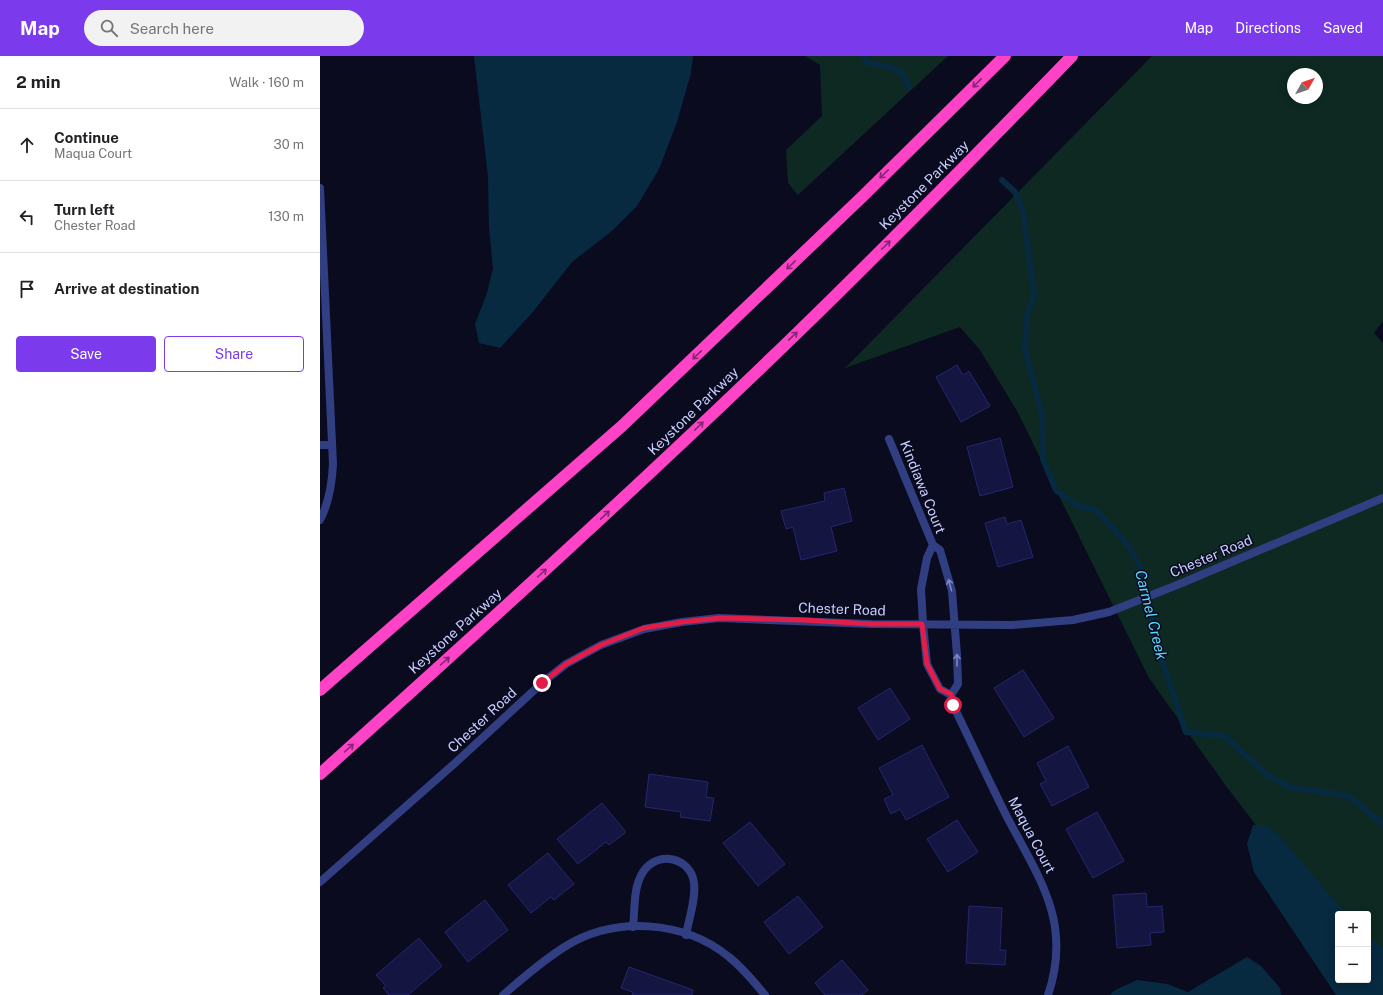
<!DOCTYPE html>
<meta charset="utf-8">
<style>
body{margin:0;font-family:"Public Sans",sans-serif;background:#f2f2f2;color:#202124}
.controls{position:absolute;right:12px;bottom:12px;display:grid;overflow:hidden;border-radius:4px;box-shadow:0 2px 10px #0003}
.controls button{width:36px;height:36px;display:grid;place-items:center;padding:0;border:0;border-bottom:1px solid #e0e0e0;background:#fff;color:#202124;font:20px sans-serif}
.compass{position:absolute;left:967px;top:12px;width:36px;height:36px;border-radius:50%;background:#fff;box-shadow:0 2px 10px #0003;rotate:50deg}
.stop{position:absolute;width:12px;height:12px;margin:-9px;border:3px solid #e11d48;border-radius:50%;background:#fff}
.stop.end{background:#e11d48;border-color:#fff;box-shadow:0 1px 4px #0008}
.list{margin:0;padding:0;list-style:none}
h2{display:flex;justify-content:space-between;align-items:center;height:52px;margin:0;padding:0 16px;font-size:17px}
h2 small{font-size:13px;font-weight:400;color:#757577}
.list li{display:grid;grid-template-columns:26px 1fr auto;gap:12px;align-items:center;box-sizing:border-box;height:72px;padding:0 16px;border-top:1px solid #e0e0e0}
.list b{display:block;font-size:15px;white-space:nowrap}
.list p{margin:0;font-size:13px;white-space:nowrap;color:#757577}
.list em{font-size:13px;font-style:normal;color:#757577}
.actions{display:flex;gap:8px;padding:12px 16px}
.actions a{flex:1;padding:9px 0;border:1px solid #7c3aed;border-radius:4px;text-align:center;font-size:14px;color:#7c3aed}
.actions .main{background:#7c3aed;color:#fff}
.icon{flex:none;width:22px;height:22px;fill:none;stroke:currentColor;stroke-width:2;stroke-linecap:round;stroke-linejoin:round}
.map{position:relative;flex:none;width:1063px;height:939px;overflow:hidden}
header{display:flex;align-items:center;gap:24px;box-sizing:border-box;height:56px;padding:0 20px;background:#7c3aed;color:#fff}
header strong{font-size:19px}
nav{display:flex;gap:22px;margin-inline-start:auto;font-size:14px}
.search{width:280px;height:36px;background:#f2f2f2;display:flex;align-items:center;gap:10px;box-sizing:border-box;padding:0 14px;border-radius:22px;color:#757577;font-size:15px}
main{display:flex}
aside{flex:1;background:#fff}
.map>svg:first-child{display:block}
.green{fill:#0d2922;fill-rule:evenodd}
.water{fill:#072a41}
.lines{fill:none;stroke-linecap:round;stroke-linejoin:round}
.stream{stroke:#072a41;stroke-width:6}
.building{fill:#151541;stroke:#25266f}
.service{stroke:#313f82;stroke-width:8}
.minor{stroke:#313f82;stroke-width:8}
.motorway{stroke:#ff43c6;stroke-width:12}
.oneway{stroke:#842772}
.oneway2{stroke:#7c86c0}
.route{stroke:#e11d48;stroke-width:5}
.labels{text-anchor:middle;stroke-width:3;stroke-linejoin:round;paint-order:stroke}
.street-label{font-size:14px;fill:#c8ceff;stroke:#0a0b1f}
.water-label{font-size:15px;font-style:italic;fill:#56d5ff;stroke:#0a0b1f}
</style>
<header>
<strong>Map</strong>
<div class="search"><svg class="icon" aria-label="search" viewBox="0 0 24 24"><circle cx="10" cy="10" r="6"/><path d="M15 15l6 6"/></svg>Search here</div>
<nav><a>Map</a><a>Directions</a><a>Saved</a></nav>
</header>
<main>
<aside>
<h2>2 min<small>Walk · 160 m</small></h2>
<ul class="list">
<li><svg class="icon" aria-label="ahead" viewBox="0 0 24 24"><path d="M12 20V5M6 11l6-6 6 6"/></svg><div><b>Continue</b><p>Maqua Court</p></div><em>30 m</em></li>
<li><svg class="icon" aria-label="left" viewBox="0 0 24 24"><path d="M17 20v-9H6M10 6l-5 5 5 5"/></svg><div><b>Turn left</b><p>Chester Road</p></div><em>130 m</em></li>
<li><svg class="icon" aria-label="arrive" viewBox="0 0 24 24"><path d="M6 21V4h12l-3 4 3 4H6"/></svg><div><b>Arrive at destination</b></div></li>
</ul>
<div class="actions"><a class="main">Save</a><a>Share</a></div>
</aside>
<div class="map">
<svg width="1063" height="939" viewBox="0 0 1063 939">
<rect width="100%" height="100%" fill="#0a0b1f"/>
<path class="green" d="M485,0H628L478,139L468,127L466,94L502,60L500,9Z
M832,0H1063V265L1054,277L1063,287V935L1048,915V858H1018V876L906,730L829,622L697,355L660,294L640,271L525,312ZM973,18H997V42H973Z"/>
<path class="water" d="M154,0H373L371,17L357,66L339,113L317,150L292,175L252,206L212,257L180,292L159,287L155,268L166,240L173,213L169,172L168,121Z
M933,769H945L959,779L1026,858H1018V924H1048V879L1063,892V939H1016L934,816L927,788Z
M927,901L941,910L960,932L961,939H790L795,934L817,924L847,928L868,936Z"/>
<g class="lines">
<path class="stream" d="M543,0L548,7L570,11L583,18L589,31
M682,124L695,136L703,154L714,239L707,260L705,294L722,358L723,403L736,434L758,450L776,454L793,472L809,491L820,510L838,592L866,676L905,680L947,719L969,731L1029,740L1063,768"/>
</g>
<path class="building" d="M637,309L643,319L649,315L670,350L641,366L616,321Z
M680,382L693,431L660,440L647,391Z
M524,432L532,465L511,471L517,495L481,504L473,471L466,473L461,455L505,445L504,437Z
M685,461L687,468L701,464L713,501L678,511L665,467Z
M703,614L734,662L704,681L674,632Z
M570,632L590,663L558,684L538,652Z
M602,689L629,741L586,764L580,753L571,758L564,743L573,739L559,712Z
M748,690L769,731L732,750L720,728L726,725L717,707Z
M329,718L388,726L386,741L394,742L390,765L360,761L361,756L325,751Z
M282,747L306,776L289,789L286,786L258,808L237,783Z
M777,756L804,805L773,822L746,773Z
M637,764L658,796L628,816L607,783Z
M430,766L465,808L438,830L403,787Z
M228,797L254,828L234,844L231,841L211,857L188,829Z
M826,837L827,851L842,850L844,876L830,877L831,889L797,892L793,839Z
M478,840L503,871L469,898L444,866Z
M165,844L188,874L148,906L125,876Z
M649,850L682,852L680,894H686L685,909L646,907Z
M99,882L122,910L88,939H69L63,932L66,930L56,919Z
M522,904L548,934L542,939H505L495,927Z
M309,911L373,934L372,939H312L313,936L301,932Z"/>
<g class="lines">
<path class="service" d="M313,871C315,854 313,831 323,816C337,794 371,801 374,827C376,843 369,862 366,879"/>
<path class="minor" d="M0,132L13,408C12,428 9,447 0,464
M569,383L613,489L620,494L632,535L637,599L638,628L631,639L633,649C651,686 668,723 686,759C718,821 753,865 728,939
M0,389H12
M613,489L607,502L601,533L603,568L607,608L620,633L631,639
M0,826L134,708L222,627L246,608L281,589L324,573L362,566L399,562L551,568L692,569L753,564L789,556L862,527L1063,442
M183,939C203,922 223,904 246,890C295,860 364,864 409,901C423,912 434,926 445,939"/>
<path class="motorway" d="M0,634L302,370L543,140L685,0
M0,718C159,575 318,431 472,282C567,190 660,95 752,0"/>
</g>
<defs><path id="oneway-shaft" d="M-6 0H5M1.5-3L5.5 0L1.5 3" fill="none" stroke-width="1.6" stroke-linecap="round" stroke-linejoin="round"/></defs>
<g class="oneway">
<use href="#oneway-shaft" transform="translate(657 27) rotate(135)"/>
<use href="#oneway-shaft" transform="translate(564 118) rotate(136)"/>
<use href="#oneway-shaft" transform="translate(566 189) rotate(-45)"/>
<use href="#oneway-shaft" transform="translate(471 209) rotate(136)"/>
<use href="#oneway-shaft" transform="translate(473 280) rotate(-44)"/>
<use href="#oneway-shaft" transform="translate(377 299) rotate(136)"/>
<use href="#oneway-shaft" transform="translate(379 370) rotate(-44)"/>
<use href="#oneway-shaft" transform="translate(285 459) rotate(-43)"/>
<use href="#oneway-shaft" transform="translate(222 517) rotate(-42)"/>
<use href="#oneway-shaft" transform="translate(125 605) rotate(-42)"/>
<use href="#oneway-shaft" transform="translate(29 692) rotate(-42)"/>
</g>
<g class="oneway2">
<use href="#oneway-shaft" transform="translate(630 529) rotate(-105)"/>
<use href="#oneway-shaft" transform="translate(637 604) rotate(-90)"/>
</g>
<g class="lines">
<path class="route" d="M222,627L246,608L281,589L324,572L362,566L400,562L484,564L551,568H602L607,608L620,633L631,638L633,649"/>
</g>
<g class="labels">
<g class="street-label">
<text transform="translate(604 129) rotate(-45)" y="5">Keystone Parkway</text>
<text transform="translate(373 355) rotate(-44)" y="5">Keystone Parkway</text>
<text transform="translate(603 431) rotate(68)" y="5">Kindiawa Court</text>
<text transform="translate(891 500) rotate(-23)" y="5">Chester Road</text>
<text transform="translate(522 553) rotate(2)" y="5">Chester Road</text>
<text transform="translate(135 575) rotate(-42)" y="5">Keystone Parkway</text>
<text transform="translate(162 664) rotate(-43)" y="5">Chester Road</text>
<text transform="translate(712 779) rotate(62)" y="5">Maqua Court</text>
</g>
<g class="water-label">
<text transform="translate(831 559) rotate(76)" y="5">Carmel Creek</text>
</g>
</g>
</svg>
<div class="controls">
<button>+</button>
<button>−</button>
</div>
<svg class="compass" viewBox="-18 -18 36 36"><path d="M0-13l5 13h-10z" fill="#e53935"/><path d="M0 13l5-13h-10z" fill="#757577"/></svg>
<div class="stop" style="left:633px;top:649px"></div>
<div class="stop end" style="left:222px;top:627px"></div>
</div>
</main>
